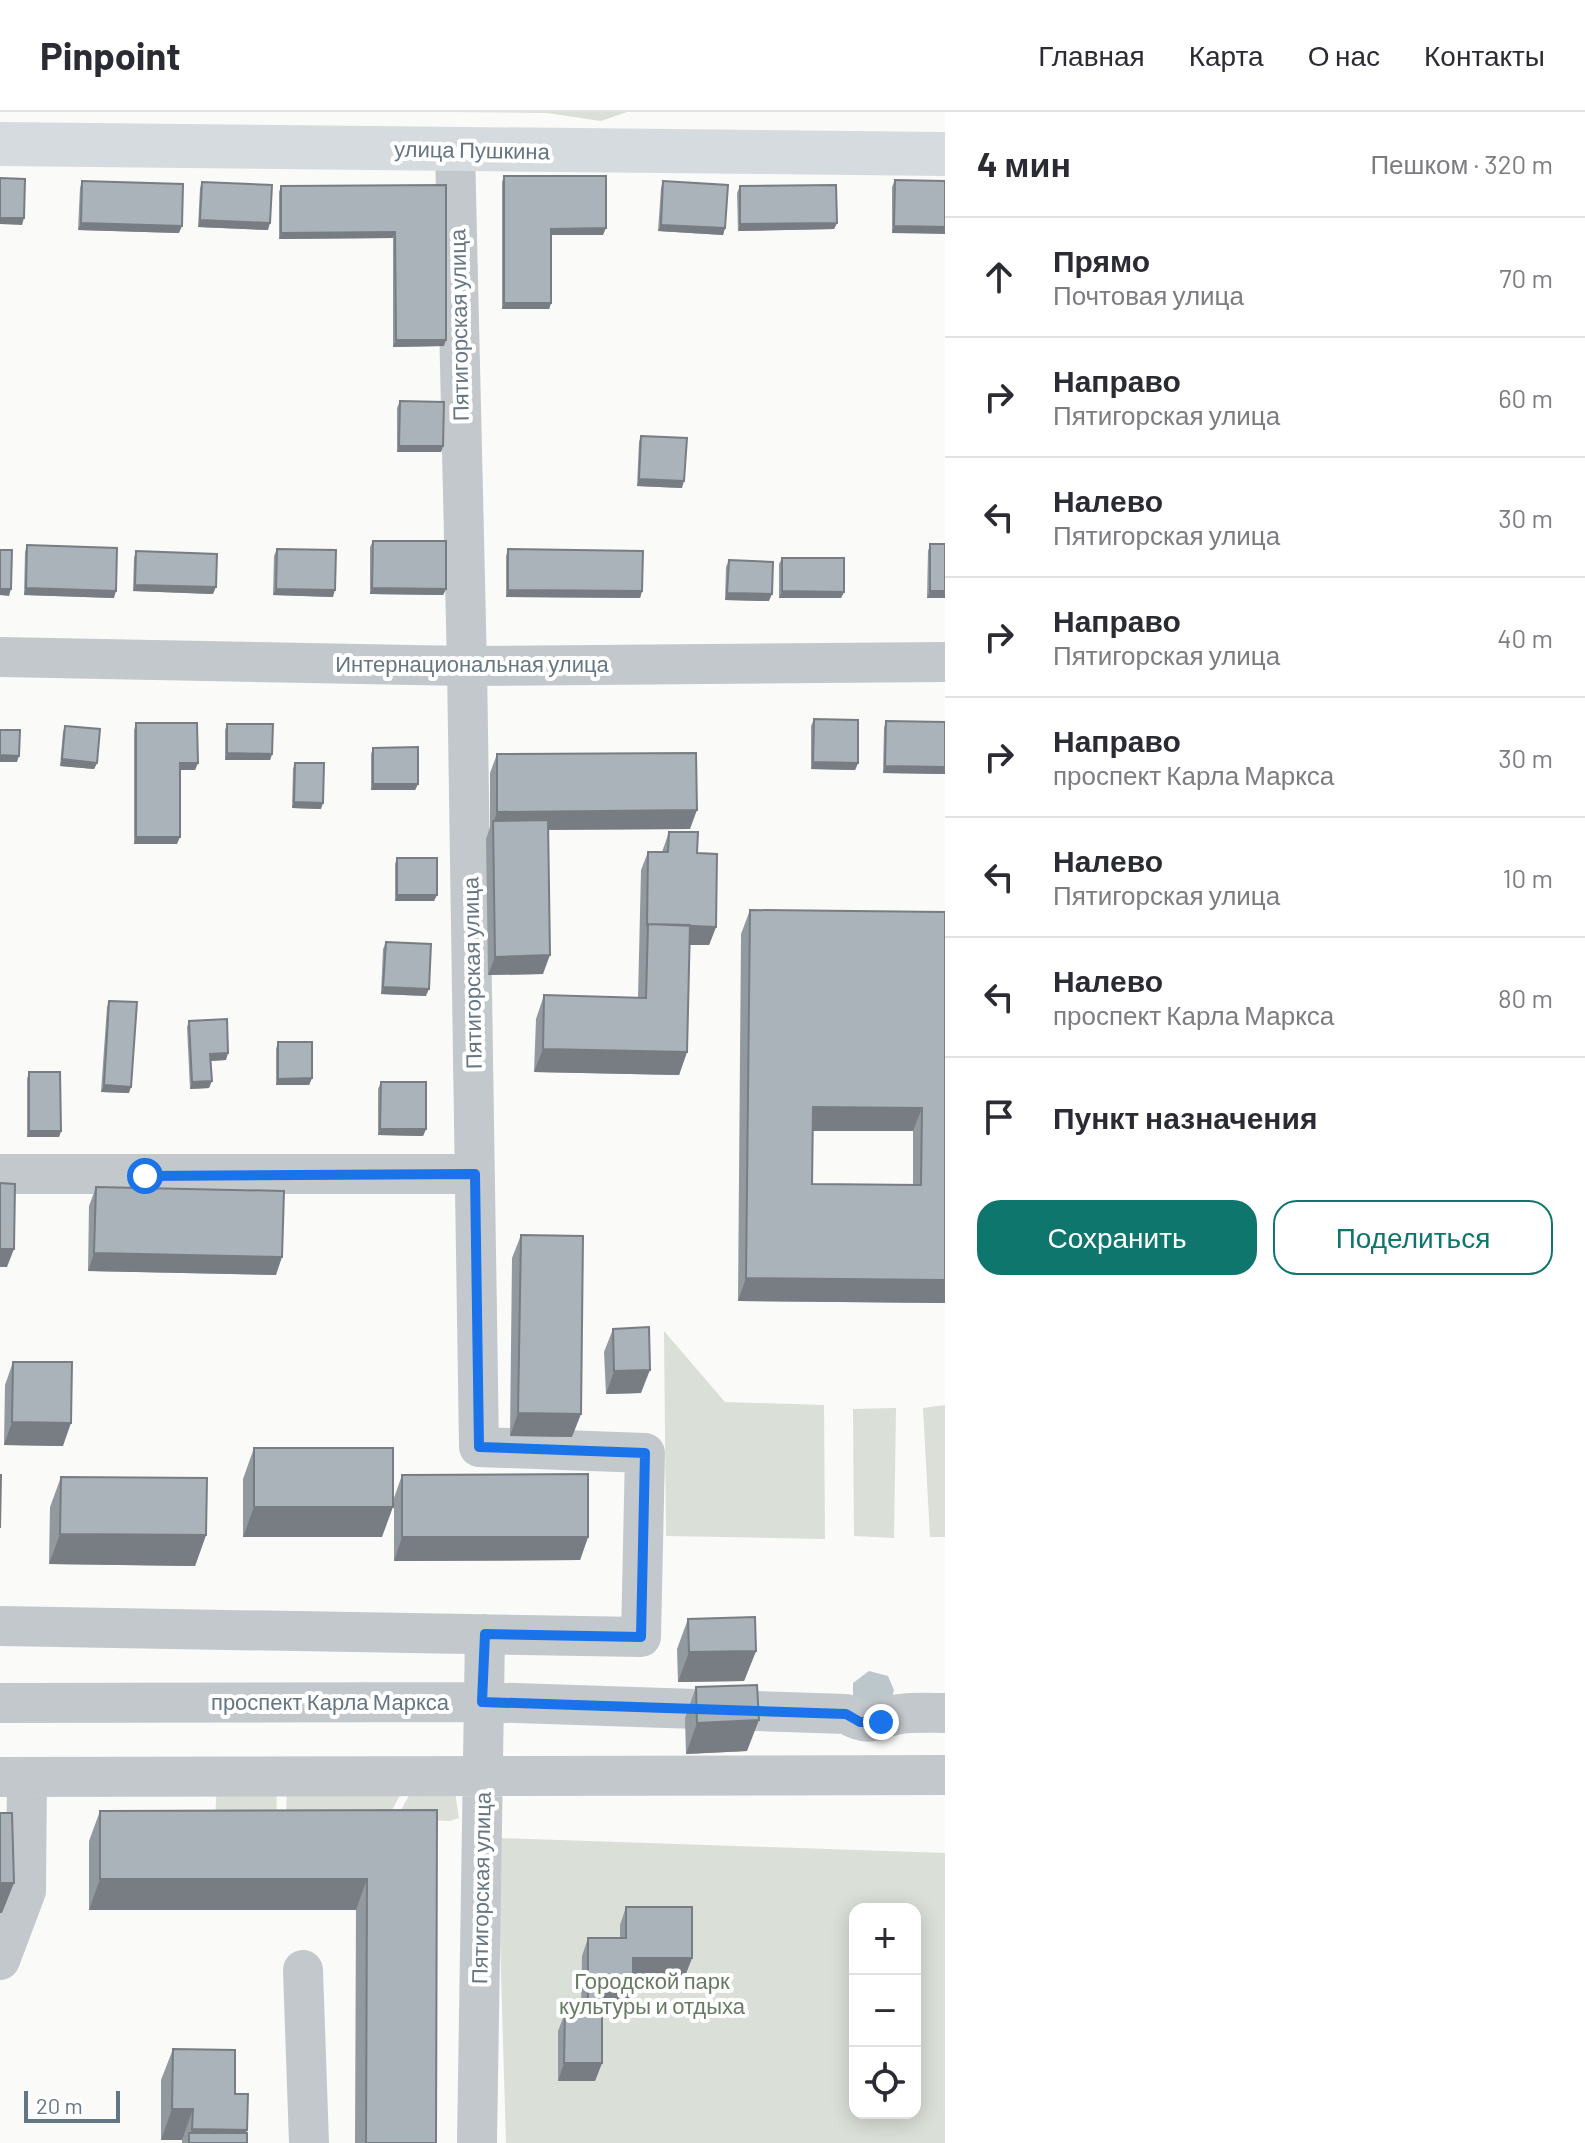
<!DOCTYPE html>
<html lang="ru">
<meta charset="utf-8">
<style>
body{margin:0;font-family:Barlow,sans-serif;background:#f2f2f3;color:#2b2b33}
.controls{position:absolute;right:24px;bottom:24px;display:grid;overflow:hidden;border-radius:16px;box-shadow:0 4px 20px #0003}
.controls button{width:72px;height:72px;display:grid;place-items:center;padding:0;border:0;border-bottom:2px solid #e1e1e2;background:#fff;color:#2b2b33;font:40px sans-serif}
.scale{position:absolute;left:24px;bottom:20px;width:96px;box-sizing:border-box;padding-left:8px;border:4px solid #657683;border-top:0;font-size:22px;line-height:28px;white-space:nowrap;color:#657683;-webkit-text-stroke:6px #fff;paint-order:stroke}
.stop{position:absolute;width:24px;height:24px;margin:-18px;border:6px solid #1a73e8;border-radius:50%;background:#fff}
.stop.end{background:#1a73e8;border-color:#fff;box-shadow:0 2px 8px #0008}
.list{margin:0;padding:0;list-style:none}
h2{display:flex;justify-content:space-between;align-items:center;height:104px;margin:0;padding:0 32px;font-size:34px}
h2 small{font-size:26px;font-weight:400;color:#7c7c81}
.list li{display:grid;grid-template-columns:52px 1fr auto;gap:24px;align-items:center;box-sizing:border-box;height:120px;padding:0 32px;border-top:2px solid #e1e1e2}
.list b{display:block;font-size:30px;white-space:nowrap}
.list p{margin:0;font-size:26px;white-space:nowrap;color:#7c7c81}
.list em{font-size:26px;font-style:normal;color:#7c7c81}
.actions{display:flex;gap:16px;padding:24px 32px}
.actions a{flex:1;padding:18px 0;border:2px solid #0f766e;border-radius:24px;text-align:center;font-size:28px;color:#0f766e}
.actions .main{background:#0f766e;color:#fff}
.icon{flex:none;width:44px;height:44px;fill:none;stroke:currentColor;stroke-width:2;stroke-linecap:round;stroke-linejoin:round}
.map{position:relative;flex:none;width:945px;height:2031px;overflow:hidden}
header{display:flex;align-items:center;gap:48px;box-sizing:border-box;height:112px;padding:0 40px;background:#fff;border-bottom:2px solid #e1e1e2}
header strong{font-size:38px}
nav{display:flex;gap:44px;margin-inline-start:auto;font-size:28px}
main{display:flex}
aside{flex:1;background:#fff}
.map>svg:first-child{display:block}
.green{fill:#dadfd7;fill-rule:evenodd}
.water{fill:#bbc7cb}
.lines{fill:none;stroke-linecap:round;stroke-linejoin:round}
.minor{stroke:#c3c8cc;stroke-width:40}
.major{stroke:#d6dbdf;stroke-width:44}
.wall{fill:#929a9f;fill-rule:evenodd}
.shaded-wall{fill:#777d82}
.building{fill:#aab3b9;stroke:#777d82;stroke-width:2;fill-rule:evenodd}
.route{stroke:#1a73e8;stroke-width:10}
.labels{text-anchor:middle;stroke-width:8;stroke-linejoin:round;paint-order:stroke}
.street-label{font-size:22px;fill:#657683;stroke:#fff}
.park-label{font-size:22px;fill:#687a64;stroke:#fff}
</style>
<header>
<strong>Pinpoint</strong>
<nav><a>Главная</a><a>Карта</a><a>О нас</a><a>Контакты</a></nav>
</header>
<main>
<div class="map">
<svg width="945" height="2031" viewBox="0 0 945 2031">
<rect width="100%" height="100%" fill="#fafaf8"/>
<path class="green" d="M450,0H627L601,9L547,1Z
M664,1219L725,1290L824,1293L825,1427L666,1424Z
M945,1293V1425H930L923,1296Z
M896,1296L894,1426L854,1424L853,1297Z
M276,1667L277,1709L215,1711L217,1668Z
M409,1667L386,1709L286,1711L287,1668Z
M417,1669L455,1680L459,1706L450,1709L396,1707Z
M497,1726L945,1741V2031H506ZM855,1797H915V2001H855Z"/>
<path class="water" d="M869,1559L888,1564L894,1578L890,1593L876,1600L853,1586V1571Z"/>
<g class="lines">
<path class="minor" d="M0,545L467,554L945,550
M0,1062H475
M0,1514L641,1525L645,1341L479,1335L467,554L455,38
M0,1591L482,1590L846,1602C872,1617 876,1606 900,1602C915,1600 930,1601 945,1601
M0,1665L945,1663
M0,1848L26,1779L27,1665
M303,1858L309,2031
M477,2031L485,1522"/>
<path class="major" d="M0,32L945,42"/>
</g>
<path class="wall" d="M504,64L603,123H551V191L549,197H502V70Z
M895,68L945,69L892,121V75Z
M82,69L179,121L78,118L80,76Z
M663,69L725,116L723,123L658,119L661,76Z
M202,70L268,118L198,115L200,76Z
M446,73L444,234L393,235V126L279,127V80L281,74Z
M740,74L837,111L834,117L738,119L737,81Z
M400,289L443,334L441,340H397V296Z
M641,324L682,376L637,374L639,330Z
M373,429L446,477L443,483L370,482V435Z
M930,432H945V486H927L928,439Z
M27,433L114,486L24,483L25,440Z
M277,437L333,485L273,483L274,444Z
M508,437L642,479L640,486L506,485V444Z
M136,439L213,482L133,479L134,446Z
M782,446L844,480L841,486H779V452Z
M729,448L769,489L725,488L726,455Z
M814,607L858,651L855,658L811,657V614Z
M886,609L945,610V662L883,661L884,616Z
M136,611L198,651L195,658H180L177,732H134V618Z
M227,612L272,642L270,648H225V618Z
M65,614L97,651L94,657L60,654L63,620Z
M373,636L418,672L415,678H371V642Z
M497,642L690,717L548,718L543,862L488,863L486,727L490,715V661Z
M295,651L321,697L292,696L293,657Z
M669,720L697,741L716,815L709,833H690L687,940L679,963L534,960L536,907L544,883L638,886L641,758L648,740H662Z
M397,746L434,789H395V752Z
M750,798L945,800V1191L738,1189L741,822ZM812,1019H913V1073L812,1072Z
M386,830L426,884L381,882L383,837Z
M109,889L129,981L101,980L107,895Z
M189,909L226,948L211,949L209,976L190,977L187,915Z
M278,930L312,966L309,973H276V937Z
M29,960L61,1019L59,1025H27V967Z
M381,970L426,1017L423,1024L378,1023V977Z
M96,1075L276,1163L88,1159L89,1094Z
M521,1123L572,1325L510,1324L512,1146Z
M613,1217L641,1281L606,1282L604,1240Z
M13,1250L63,1334L4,1333L5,1273Z
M254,1336L382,1425H243V1367Z
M402,1363L588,1425L580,1448L394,1449V1386Z
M61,1365L206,1423L195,1454L49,1452L50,1395Z
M688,1507L756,1539L744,1569L678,1570L677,1537Z
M696,1575L747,1639L686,1642L685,1606Z
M437,1698L436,2031H355L356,1798H89V1729L100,1699Z
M626,1795L692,1846L685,1864H633V1879L626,1897H602V1951L595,1969H558V1919L565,1901H581L582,1844L588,1826H620V1813Z
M173,1937L235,1982L247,2018L246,2021L247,2031H182V2028H161V1968Z"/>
<path class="shaded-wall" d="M0,106H24L22,113L0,112Z
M200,108L270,111L268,118L198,115Z
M81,111L182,114L179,121L78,118Z
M837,111L834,117L738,119L740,112Z
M661,113L725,116L723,123L658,119Z
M894,114L945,115V122L892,121Z
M606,116L603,123H549L551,117Z
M395,120L393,126L279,127L281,121Z
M504,191H551L549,197H502Z
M396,228H446L444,234L393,235Z
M399,334H443L441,340H397Z
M639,367L684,369L682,376L637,374Z
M135,473L216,475L213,482L133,479Z
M26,476L116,479L114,486L24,483Z
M372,476L446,477L443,483L370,482Z
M0,477H11L9,484L0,483Z
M276,477L335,478L333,485L273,483Z
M508,478L642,479L640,486L506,485Z
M782,479L844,480L841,486H779Z
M930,479H945V486H927Z
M727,481L772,482L769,489L725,488Z
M227,641L272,642L270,648H225Z
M0,643L19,644L17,650H0Z
M62,647L97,651L94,657L60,654Z
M813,650L858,651L855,658L811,657Z
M180,651H198L195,658H177Z
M885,654L945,655V662L883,661Z
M373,672H418L415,678H371Z
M294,690L323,691L321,697L292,696Z
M697,698L690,717L493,718V712L497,700Z
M136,725H180L177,732H134Z
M397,783H437L434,789H395Z
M648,814L716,815L709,833H647Z
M550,843L543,862L488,863L495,845Z
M383,875L429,877L426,884L381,882Z
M543,937L687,940L679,963L534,960Z
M228,941L226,948L208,949L210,942Z
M312,966L309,973H276L278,967Z
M212,969L209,976L190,977L192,970Z
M104,973L131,975L129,981L101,980Z
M813,995L922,996L913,1019H804Z
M380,1017H426L423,1024L378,1023Z
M29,1019H61L59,1025H27Z
M0,1137H14L7,1155H0Z
M94,1141L282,1145L276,1163L88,1159Z
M746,1166L945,1168V1191L738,1189Z
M650,1258L641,1281L606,1282L614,1259Z
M518,1301L581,1302L572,1325L510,1324Z
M12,1310L71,1311L63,1334L4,1333Z
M254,1395H393L382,1425H243Z
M60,1422L206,1423L195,1454L49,1452Z
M402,1425H588L580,1448L394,1449Z
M756,1539L744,1569L678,1570L689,1540Z
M759,1608L747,1639L686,1642L697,1611Z
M100,1767H367L356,1798H89Z
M0,1771H14L2,1801H0Z
M633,1846H692L685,1864H627Z
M602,1879H633L626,1897H595Z
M564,1951H602L595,1969H558Z
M172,1997H193L182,2028H161Z
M192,2017L247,2018L242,2031L189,2026Z"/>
<path class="building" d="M504,64H606V116L551,117V191H504Z
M0,66L25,67L24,106H0Z
M895,68L945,69V115L894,114Z
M82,69L183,72L182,114L81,111Z
M663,69L728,73L725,116L661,113Z
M202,70L272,73L270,111L200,108Z
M446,73V228H396L395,120L281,121V74Z
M836,73L837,111L740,112V74Z
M400,289L444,290L443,334H399Z
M641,324L687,326L684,369L639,367Z
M373,429H446V477L372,476Z
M930,432H945V479H930Z
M27,433L117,436L116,479L26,476Z
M277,437L336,438L335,478L276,477Z
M508,437L643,439L642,479L508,478Z
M0,438H12L11,477H0Z
M136,439L217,442L216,475L135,473Z
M782,446H844V480L782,479Z
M729,448L773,450L772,482L727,481Z
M814,607L858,608V651L813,650Z
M886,609L945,610V655L885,654Z
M136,611H197L198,651H180V725H136Z
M227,612H273L272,642L227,641Z
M65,614L100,617L97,651L62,647Z
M0,618H20L19,644L0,643Z
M418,635V672H373V636Z
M696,641L697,698L497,700V642Z
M295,651H324L323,691L294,690Z
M548,708L550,843L495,845L493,709Z
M669,720H698L697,741L717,742L716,815L648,812L647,814L648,740H668Z
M397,746H437V783H397Z
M750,798L945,800V1168L746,1166ZM813,995L922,996L921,1073L812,1072Z
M648,812L690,813L687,940L543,937L544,883L646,886Z
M386,830L431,832L429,877L383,875Z
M109,889L137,890L131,975L104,973Z
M227,907L228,941L210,942L212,969L192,970L189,909Z
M278,930H312V966L278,967Z
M29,960H60L61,1019H29Z
M381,970H426V1017H380Z
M0,1071L15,1072L14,1137H0Z
M96,1075L284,1079L282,1145L94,1141Z
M521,1123L583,1124L581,1302L518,1301Z
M649,1215L650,1258L614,1259L613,1217Z
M13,1250H72L71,1311L12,1310Z
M254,1336H393V1395H254Z
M588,1362V1425H402V1363Z
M0,1363H1L0,1416Z
M61,1365L207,1366L206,1423L60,1422Z
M755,1505L756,1539L689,1540L688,1507Z
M757,1573L759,1608L697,1611L696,1575Z
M437,1698L436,2031H366L367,1767H100V1699Z
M0,1701H12L14,1771H0Z
M626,1795H692V1846H633V1879H602V1951H564L565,1901H588V1826H626Z
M173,1937L235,1938V1982H248L247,2018L192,2017L193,1997H172Z
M189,2021H247V2031H189Z"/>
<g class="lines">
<path class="route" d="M145,1064L475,1062L479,1335L645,1341L641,1525L485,1522L482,1590L846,1602L860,1610H881"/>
</g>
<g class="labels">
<g class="street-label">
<text transform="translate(472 38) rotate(1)" y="8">улица Пушкина</text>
<text transform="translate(459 213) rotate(-91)" y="8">Пятигорская улица</text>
<text x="472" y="560">Интернациональная улица</text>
<text transform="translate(472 861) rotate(-91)" y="8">Пятигорская улица</text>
<text x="330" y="1598">проспект Карла Маркса</text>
<text transform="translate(481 1776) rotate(-89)" y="8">Пятигорская улица</text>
</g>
<g class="park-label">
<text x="652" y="1877">Городской парк<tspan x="652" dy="25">культуры и отдыха</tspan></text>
</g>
</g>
</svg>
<div class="controls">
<button>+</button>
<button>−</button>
<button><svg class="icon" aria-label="locate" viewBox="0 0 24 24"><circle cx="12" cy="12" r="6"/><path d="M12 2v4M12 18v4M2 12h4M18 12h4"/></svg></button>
</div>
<div class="scale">20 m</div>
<div class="stop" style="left:145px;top:1064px"></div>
<div class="stop end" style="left:881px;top:1610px"></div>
</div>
<aside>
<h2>4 мин<small>Пешком · 320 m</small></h2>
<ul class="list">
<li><svg class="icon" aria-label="ahead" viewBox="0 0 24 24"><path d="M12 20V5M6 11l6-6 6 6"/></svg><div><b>Прямо</b><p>Почтовая улица</p></div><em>70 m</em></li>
<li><svg class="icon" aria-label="right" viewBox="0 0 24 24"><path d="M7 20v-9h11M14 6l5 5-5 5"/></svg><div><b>Направо</b><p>Пятигорская улица</p></div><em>60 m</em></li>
<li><svg class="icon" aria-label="left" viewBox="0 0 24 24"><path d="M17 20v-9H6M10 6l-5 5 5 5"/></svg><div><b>Налево</b><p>Пятигорская улица</p></div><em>30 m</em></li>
<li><svg class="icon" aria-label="right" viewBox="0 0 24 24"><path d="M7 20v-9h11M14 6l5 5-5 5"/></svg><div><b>Направо</b><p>Пятигорская улица</p></div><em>40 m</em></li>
<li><svg class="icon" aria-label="right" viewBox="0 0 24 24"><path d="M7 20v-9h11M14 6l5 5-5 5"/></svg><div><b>Направо</b><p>проспект Карла Маркса</p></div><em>30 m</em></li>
<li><svg class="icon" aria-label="left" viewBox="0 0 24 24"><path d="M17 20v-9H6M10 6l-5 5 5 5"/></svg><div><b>Налево</b><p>Пятигорская улица</p></div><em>10 m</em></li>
<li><svg class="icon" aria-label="left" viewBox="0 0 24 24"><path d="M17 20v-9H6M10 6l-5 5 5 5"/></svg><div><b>Налево</b><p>проспект Карла Маркса</p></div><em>80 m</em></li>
<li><svg class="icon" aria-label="arrive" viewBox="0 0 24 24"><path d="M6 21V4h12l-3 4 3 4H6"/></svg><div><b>Пункт назначения</b></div></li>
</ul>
<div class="actions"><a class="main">Сохранить</a><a>Поделиться</a></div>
</aside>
</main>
